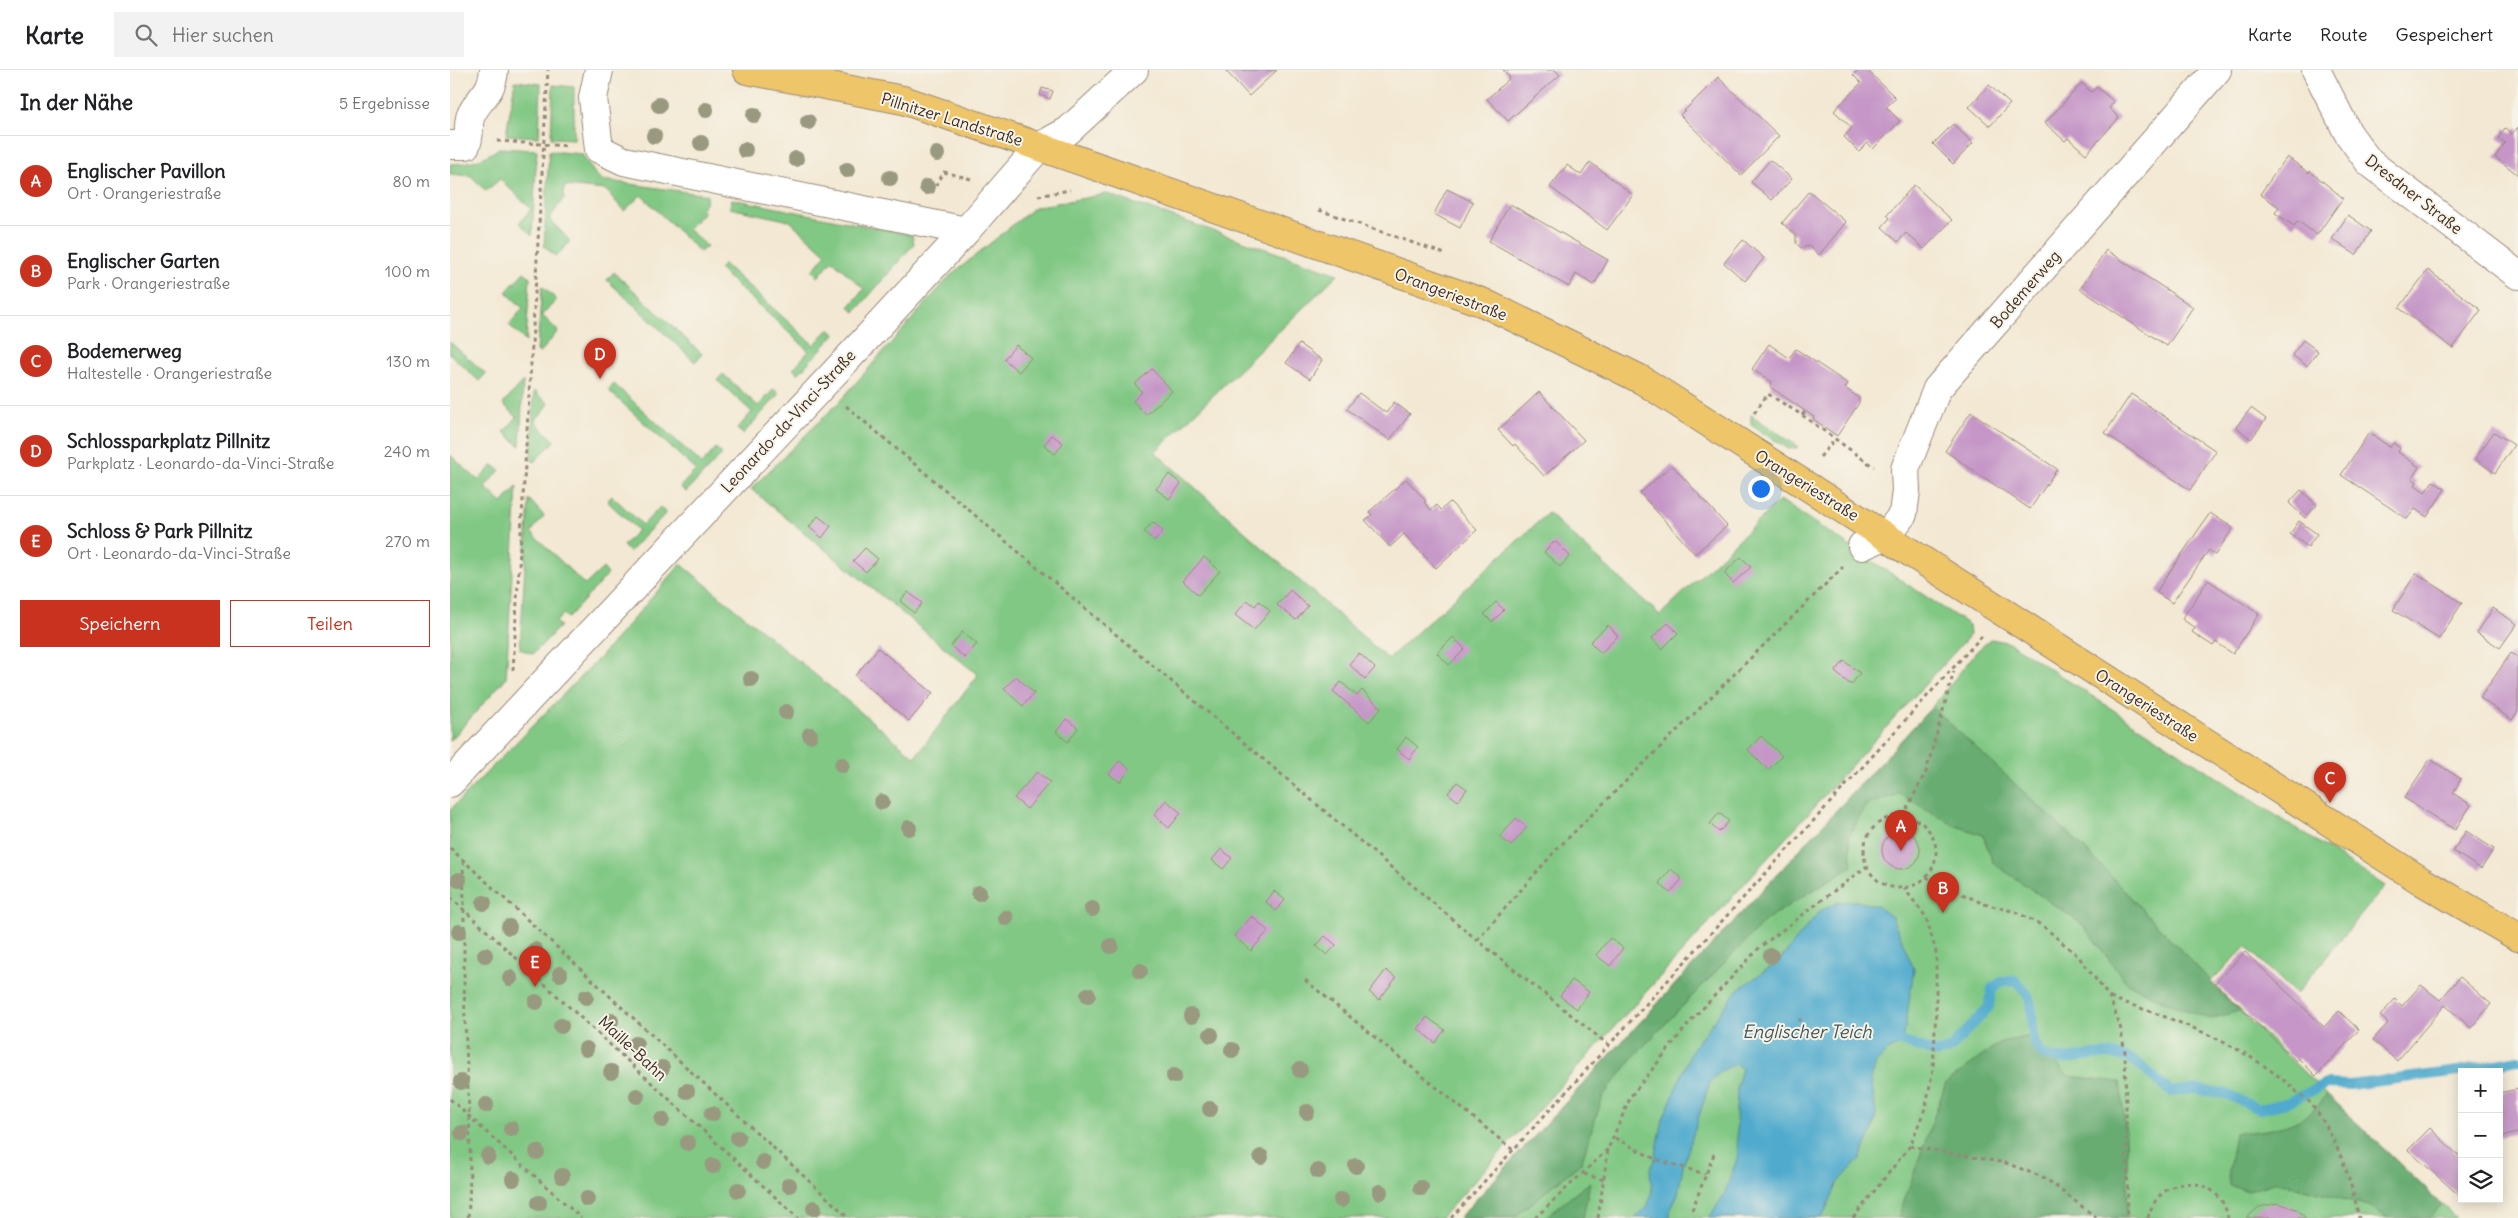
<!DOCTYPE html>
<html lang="de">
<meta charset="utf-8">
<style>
body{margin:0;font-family:Delius,sans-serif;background:#f2f2f2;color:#202124}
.controls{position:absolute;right:15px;bottom:15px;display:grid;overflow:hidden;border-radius:0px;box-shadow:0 2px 12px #0003}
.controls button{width:45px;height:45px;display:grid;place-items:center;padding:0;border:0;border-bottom:1px solid #e0e0e0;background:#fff;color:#202124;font:25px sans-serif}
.you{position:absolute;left:1310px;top:418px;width:18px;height:18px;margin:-12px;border:4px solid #fff;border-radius:50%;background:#1a73e8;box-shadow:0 0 0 8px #1a73e833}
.badge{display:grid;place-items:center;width:32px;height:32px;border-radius:50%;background:#c8321e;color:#fff;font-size:16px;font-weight:700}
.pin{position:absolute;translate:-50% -41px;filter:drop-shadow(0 1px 2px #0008)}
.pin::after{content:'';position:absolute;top:26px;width:18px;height:15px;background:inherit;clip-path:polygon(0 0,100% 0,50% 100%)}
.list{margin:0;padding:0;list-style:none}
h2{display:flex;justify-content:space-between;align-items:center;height:65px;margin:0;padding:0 20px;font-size:21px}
h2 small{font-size:16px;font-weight:400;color:#757577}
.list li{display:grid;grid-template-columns:32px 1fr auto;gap:15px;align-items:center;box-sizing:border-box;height:90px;padding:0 20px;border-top:1px solid #e0e0e0}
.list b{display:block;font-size:19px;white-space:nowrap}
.list p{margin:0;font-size:16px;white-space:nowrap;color:#757577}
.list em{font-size:16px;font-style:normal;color:#757577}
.actions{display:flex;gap:10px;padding:15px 20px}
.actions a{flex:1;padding:11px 0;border:1px solid #c8321e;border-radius:0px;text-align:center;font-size:18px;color:#c8321e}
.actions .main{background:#c8321e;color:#fff}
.icon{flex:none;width:28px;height:28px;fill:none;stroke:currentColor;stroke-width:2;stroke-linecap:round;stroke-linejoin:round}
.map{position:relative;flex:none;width:2068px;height:1148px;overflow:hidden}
header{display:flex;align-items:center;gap:30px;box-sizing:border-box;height:70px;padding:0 25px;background:#fff;border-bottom:1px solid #e0e0e0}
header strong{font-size:24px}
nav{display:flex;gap:28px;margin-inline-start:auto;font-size:18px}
.search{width:350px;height:45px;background:#f2f2f2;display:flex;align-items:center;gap:12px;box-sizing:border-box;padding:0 18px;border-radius:0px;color:#757577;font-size:19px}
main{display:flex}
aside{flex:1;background:#fff}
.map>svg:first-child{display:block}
.green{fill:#81c884;stroke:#5e7951}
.forest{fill:#68ac72;stroke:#526b48}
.water{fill:#50aacd;stroke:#466a76}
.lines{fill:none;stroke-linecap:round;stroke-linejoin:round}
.stream{stroke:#50aacd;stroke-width:10}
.building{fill:#c596c7}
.minor-casing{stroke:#978978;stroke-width:30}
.major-casing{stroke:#978978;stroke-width:30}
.path{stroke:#978978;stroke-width:3;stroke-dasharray:4 4;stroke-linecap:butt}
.minor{stroke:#fff;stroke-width:28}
.major{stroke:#eec569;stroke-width:28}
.tree{fill:#999980}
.labels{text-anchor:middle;stroke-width:4;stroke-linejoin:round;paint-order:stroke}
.street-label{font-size:16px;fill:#3b2a1e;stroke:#f7f3e8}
.water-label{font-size:18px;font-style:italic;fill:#42575b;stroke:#f7f3e8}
</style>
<header>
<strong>Karte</strong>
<div class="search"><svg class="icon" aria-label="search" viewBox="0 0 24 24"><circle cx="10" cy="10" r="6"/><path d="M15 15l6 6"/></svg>Hier suchen</div>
<nav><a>Karte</a><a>Route</a><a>Gespeichert</a></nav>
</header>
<main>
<aside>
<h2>In der Nähe<small>5 Ergebnisse</small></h2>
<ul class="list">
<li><span class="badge">A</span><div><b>Englischer Pavillon</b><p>Ort · Orangeriestraße</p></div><em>80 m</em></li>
<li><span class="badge">B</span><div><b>Englischer Garten</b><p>Park · Orangeriestraße</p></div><em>100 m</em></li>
<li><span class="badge">C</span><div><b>Bodemerweg</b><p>Haltestelle · Orangeriestraße</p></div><em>130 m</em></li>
<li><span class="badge">D</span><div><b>Schlossparkplatz Pillnitz</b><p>Parkplatz · Leonardo-da-Vinci-Straße</p></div><em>240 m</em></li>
<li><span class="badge">E</span><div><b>Schloss &amp; Park Pillnitz</b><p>Ort · Leonardo-da-Vinci-Straße</p></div><em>270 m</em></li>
</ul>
<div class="actions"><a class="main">Speichern</a><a>Teilen</a></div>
</aside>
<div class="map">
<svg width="2068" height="1148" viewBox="0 0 2068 1148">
<rect width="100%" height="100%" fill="#f7f3e8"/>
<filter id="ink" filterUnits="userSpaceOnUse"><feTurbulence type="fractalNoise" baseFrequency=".02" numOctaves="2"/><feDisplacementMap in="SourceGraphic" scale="10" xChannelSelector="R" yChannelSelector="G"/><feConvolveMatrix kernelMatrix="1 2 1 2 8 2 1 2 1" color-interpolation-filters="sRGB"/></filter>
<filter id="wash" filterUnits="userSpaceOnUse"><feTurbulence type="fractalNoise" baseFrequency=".0096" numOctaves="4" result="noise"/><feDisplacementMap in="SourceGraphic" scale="20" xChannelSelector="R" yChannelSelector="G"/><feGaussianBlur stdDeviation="1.12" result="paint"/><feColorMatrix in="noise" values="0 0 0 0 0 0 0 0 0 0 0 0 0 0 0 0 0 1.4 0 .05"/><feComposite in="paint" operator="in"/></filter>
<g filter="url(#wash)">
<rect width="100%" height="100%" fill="#f3e8d3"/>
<path class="green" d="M65,11L91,14L89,67L56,65Z
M103,15L124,17V69L101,68Z
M49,78L87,80L82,166L69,153L81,139L50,109L36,121L21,106L0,104V94C17,94 35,89 49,78Z
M99,81L132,84L145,104L152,110L257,125L256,134L251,139L254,142L238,159L257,176L250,182L191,125L174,141L156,120L114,116V128L99,149L120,171L106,187L94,176Z
M657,124L888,204L705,382L938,589L1098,443L1210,545L1330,430L1519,555L1520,565L991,1148H0V740L150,587L231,494L465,687L528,605L301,419L390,331L500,206L585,137Z
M282,129L462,165L464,174L405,242L399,237L414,219L382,190L368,207L362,201L376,184L340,151L280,138Z
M274,194L364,275L379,259L385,264L348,304L343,299L359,281L269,199Z
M74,202L80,207L76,272L59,255L73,238L56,222Z
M164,202L252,284L245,292L157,210Z
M92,216L107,230L92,245L108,261L90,283L87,281Z
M0,272L36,304L29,311L0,284Z
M273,304L308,336L324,319L329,324L293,364L287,359L302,342L267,310Z
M73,311L70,376L54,362L67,347L53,334Z
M164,314L252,394L266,378L272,384L236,422L230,417L246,400L158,320Z
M84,321L99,334L85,351L105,371L84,392L81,389Z
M1301,345L1349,377L1339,379L1301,355Z
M0,385L28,410L43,395L50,400L35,417L52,433L67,417L56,608L0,671Z
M162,426L193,455L210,437L216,443L179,482L173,476L188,460L157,431Z
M79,429L94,446L81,462L135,515L153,498L158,504L118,548L113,544L106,552L110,556L83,584L70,579Z
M1541,569L1560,573L1935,816L1846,924L1796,877L1760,912L2006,1148H1009L1482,637L1527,581Z"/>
<path class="forest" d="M1482,637L1631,775L1789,941L1760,949L1717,933L1677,913L1632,854L1543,793L1533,765L1506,756L1449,724L1416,735L1399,767L1402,796L1317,849L1187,983L1153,1026L1131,1093L1063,1148H1009Z
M1581,966L1618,1006L1670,1012C1676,1058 1680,1102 1676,1148H1448L1496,1013L1551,972Z
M1877,1024L1992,1135L1980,1148H1938L1919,1136L1827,1112L1798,1121L1779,1115V1099L1785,1063C1821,1061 1856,1057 1877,1024Z
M1140,1112L1133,1148H1094Z"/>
<path class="water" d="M1406,831L1427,836L1442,847L1464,899L1453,972L1438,981L1426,993L1421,1009L1426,1044L1423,1059L1410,1089L1388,1113L1372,1148H1259L1274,1125L1288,1086L1286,1042L1287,1016L1292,999L1286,994L1271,1001L1260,1012L1233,1096L1228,1124L1220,1140V1148H1185L1197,1137L1202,1124L1200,1099L1205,1089L1213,1049L1242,980L1287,920L1328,892L1370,841L1389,832Z"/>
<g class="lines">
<path class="stream" d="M1441,968L1488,983L1501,978L1539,937L1542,918L1553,911H1566C1570,916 1576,921 1578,926C1587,943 1577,963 1588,979C1601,998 1638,983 1657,984C1689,985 1698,1005 1721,1022L1744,1019L1776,1024L1809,1039L1836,1033L1876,1014L1900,1015L2009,1001L2068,990"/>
</g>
<g id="blocks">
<path class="building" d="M775,0H827L799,26Z
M1053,0H1105L1110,5L1058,51L1037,29L1060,8Z
M1408,0H1417L1446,28L1436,37L1450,51L1423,79L1418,73L1409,82L1394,67L1402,58L1384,41L1411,13L1403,5Z
M1268,7L1329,66L1291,105L1230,45Z
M1632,13L1641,22L1647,17L1664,32L1659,38L1669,48L1636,84L1618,68L1615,71L1595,53Z
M1539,15L1560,34L1540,56L1519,37Z
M592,18L603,21L600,29L590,25Z
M1503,54L1523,73L1503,94L1483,74Z
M2068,57V105L2045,87L2055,73L2048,68L2055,58L2062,64Z
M1837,87L1859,103L1860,101L1893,128L1867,165L1848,151L1844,156L1825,143L1829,137L1810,124Z
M1320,90L1342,109L1322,130L1301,112Z
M1140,92L1183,125L1157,160L1100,117L1117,95L1131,105Z
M1464,115L1502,150L1474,179L1456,163L1448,172L1432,157L1440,148L1437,145Z
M997,119L1023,132L1010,158L984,144Z
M1359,121L1396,152L1369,185L1359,176L1351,178L1346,173V165L1332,153Z
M1060,134L1158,190L1144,215L1126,204L1119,217L1039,171Z
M1898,145L1921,161L1906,185L1882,169Z
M1293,170L1314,188L1295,211L1274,193Z
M1656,180L1743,237L1717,276L1630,219Z
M1978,200L2031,240L2003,278L1949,238Z
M1853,270L1868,281L1857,296L1842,285Z
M849,274L872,290L860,309L836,293Z
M1319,274L1339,288L1346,279L1398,314L1395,318L1409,328V333L1387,366L1363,349L1364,347L1320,317L1322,312L1302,299Z
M566,275L581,288L569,302L554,289Z
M702,299L722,321L696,345L683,331L692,322L685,314Z
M1089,322L1134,370L1094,406L1065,374L1063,376L1048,360Z
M909,323L936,343L944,332L960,344L940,370L897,339Z
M1681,324L1766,381L1740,420L1655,363Z
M1801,338L1816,349L1801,369L1786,357Z
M1521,342L1607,399L1580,439L1495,381Z
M2044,362L2064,375L2045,403L2025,389Z
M1919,363L1940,377L1943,373L1950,378L1948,382L1969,397L1962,408L1967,412L1965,415L1975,422L1983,411L1995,419L1977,447L1965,439L1957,449L1891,405Z
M602,365L613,373L605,384L594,375Z
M1222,395L1277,456L1245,484L1190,423Z
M719,404L731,414L719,429L706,419Z
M956,409L976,431L974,432L981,440L987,435L991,440L1000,432L1027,460L986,498L954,464L940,477L915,450L922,445L919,442Z
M1851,420L1867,435L1855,448L1839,433Z
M1760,443L1783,458L1765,485L1759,480L1722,533L1706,522Z
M368,446L381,456L372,468L359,457Z
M1849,451L1867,464L1858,477L1840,464Z
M703,452L713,461L705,471L694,462Z
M1105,471L1120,486L1110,497L1094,482Z
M415,478L428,489L416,502L403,491Z
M754,487L770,501L748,525L733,511Z
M1291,487L1301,497L1283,513L1274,503Z
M1966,503L2012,533L1989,569L1943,540Z
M1758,510L1809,544L1783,584L1766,572L1763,576L1742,562L1745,558L1732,549Z
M840,520L858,536L846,550L827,535Z
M458,522L472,533L464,543L450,531Z
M797,530L805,536L809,531L820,541L804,560L785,545Z
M1046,532L1054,540L1042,552L1034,544Z
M2043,538L2067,554L2050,578L2027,563Z
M1218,553L1228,563L1212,579L1202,568Z
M1158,555L1168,566L1151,583L1140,572Z
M512,562L527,574L515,588L501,576Z
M1003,567L1015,579L999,595L987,583Z
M428,578L483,623L459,651L405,606Z
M909,583L925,598L915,609L899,594Z
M2061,583L2068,587V641L2062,650L2030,628Z
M1394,591L1410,603L1401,615L1385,602Z
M566,606L584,623L573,636L554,619Z
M891,612L907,626L912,620L931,638L919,652L883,621Z
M616,649L628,658L618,672L606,662Z
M1311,666L1332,686L1318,700L1298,680Z
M956,667L968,677L959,689L947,679Z
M1980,689L2011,709L2003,723L2021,735L2005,760L1954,728Z
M669,691L680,699L670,712L659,704Z
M587,702L600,712L577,739L564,728Z
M1007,712L1017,719L1008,731L998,723Z
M716,730L731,743L719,758L704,745Z
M1269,743L1279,751L1269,762L1260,754Z
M1066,748L1077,757L1061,776L1050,767Z
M1432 780a19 19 0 1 1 38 0a19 19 0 1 1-38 0Z
M2016,761L2044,779L2031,799L2003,781Z
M771,779L782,788L773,799L762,790Z
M1221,799L1232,809L1220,823L1209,813Z
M824,821L835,830L826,841L816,832Z
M802,846L818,861L801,881L784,866Z
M875,866L886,875L877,885L866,876Z
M1160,868L1173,878L1160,896L1146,885Z
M1795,882L1874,957L1889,941L1909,960L1866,1006L1848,988L1846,991L1765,913Z
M936,900L946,908L929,930L919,922Z
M2010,907L2041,934L2021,958L1995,935L1947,991L1923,970L1938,953L1930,946L1945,929L1952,936L1971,915L1990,930Z
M1122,910L1139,922L1127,939L1110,926Z
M977,947L995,960L985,973L968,959Z
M2068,1019V1063L2049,1067V1023Z
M1980,1058L2012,1089V1128L1958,1080Z
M1828,1133L1846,1139L1856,1148H1796L1809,1137Z"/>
</g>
</g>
<g filter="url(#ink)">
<use href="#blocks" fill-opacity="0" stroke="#978978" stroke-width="1"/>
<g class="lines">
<defs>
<path id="minor" d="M149,0L143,28L149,79L174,91L516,161
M1866,0L1898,63L1919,92L2068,205
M0,75H16C21,65 17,54 21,45C30,26 42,24 44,0
M1412,476L1437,465L1453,444L1456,421L1455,399L1487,319L1767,0
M0,713L416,269L516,161L589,77L618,61L684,0"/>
<path id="major" d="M297,0L453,30L654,99L1034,233L1172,300L1192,310L1973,812L2068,867"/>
</defs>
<use href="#minor" class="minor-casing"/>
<use href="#major" class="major-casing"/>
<path class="path" d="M47,71L118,76
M482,123L494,102L521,109
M588,126L620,120
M869,140L995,184
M396,336L1027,870L1160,976
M1304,343L1318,324L1352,345L1424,397
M1352,345L1356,341
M1370,387L1385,369
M63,600L98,0
M1414 782a36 36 0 1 1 72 0a36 36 0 1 1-72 0Z
M1453,746L1476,702L1504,601
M0,778L399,1148
M13,791C15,843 13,895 15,947C17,1014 23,1081 18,1148
M1476,807L1534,834L1566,842L1593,856L1628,886L1660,928L1670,956L1675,982L1678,1148
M0,827L348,1148
M1027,870L1107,779L1393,497
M855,910L1063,1080
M1660,928C1725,949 1795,974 1846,1021C1851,1026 1859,1030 1863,1036C1887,1069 1901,1108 1909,1148
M1349,951L1351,949
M0,1029L131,1148
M1165,1068L1205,1089L1255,1104
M1460,1076L1556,1093L1595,1108L1647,1148
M1134,1104L1154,1110
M1242,1140L1264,1084
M1001,1148L1533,565
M1085,1148L1158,1079
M1148,1148L1158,1079L1181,1026L1240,952L1310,877L1417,796
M1403,1148L1460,1076L1476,1036L1483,999L1486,939V882L1476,847L1454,818
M1698,1148C1708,1103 1770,1101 1778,1148"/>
<use href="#minor" class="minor"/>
<use href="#major" class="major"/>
</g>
<g class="tree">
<circle cx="209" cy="35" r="8"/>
<circle cx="256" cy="40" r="8"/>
<circle cx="304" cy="45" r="8"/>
<circle cx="358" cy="52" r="8"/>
<circle cx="204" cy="66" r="8"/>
<circle cx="251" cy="73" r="8"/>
<circle cx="295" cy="80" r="8"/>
<circle cx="487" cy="84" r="8"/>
<circle cx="346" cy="89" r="8"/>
<circle cx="397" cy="100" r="8"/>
<circle cx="440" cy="108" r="8"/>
<circle cx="477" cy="117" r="8"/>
<circle cx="301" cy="609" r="8"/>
<circle cx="336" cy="642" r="8"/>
<circle cx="360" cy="665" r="8"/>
<circle cx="392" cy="695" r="8"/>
<circle cx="432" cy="732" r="8"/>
<circle cx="459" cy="758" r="8"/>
<circle cx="9" cy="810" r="8"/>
<circle cx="529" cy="823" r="8"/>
<circle cx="34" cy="833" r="8"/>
<circle cx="642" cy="839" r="8"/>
<circle cx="556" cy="848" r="8"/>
<circle cx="59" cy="857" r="8"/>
<circle cx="9" cy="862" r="8"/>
<circle cx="661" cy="876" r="8"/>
<circle cx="85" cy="880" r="8"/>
<circle cx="35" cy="885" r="8"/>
<circle cx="1321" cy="886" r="8"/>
<circle cx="690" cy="901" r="8"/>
<circle cx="110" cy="904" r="8"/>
<circle cx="60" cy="908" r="8"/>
<circle cx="638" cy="925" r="8"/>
<circle cx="136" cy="927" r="8"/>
<circle cx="86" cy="932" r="8"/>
<circle cx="741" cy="946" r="8"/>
<circle cx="161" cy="951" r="8"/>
<circle cx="111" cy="956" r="8"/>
<circle cx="761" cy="965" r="8"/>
<circle cx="186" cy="974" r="8"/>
<circle cx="136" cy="979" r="8"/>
<circle cx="782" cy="980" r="8"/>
<circle cx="212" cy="998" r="8"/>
<circle cx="850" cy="1000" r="8"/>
<circle cx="161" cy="1002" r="8"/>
<circle cx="724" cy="1006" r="8"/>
<circle cx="11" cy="1012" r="8"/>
<circle cx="237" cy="1021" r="8"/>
<circle cx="187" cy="1026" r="8"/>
<circle cx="36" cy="1035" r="8"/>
<circle cx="760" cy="1039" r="8"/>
<circle cx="857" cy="1042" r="8"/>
<circle cx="262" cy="1044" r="8"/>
<circle cx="212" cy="1050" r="8"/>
<circle cx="61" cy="1059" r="8"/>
<circle cx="12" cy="1063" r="8"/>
<circle cx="288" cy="1068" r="8"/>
<circle cx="238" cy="1073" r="8"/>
<circle cx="87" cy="1082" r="8"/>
<circle cx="38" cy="1086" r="8"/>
<circle cx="811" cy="1087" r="8"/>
<circle cx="313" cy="1092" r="8"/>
<circle cx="263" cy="1096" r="8"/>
<circle cx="906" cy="1096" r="8"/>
<circle cx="868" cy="1101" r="8"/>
<circle cx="112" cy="1106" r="8"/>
<circle cx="63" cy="1109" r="8"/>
<circle cx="339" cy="1115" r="8"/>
<circle cx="971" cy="1118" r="8"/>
<circle cx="288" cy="1120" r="8"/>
<circle cx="930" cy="1122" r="8"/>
<circle cx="137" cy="1129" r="8"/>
<circle cx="891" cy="1130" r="8"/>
<circle cx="89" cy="1133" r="8"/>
<circle cx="364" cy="1138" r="8"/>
</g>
</g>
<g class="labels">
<g class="street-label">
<text transform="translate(502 49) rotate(17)" y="6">Pillnitzer Landstraße</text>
<text transform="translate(1964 124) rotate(38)" y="6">Dresdner Straße</text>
<text transform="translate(1575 219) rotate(-49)" y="6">Bodemerweg</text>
<text transform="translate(1001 224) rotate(21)" y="6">Orangeriestraße</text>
<text transform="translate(338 351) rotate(-47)" y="6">Leonardo-da-Vinci-Straße</text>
<text transform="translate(1357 415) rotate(32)" y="6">Orangeriestraße</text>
<text transform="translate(1697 635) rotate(33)" y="6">Orangeriestraße</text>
<text transform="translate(183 978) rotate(43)" y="6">Maille-Bahn</text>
</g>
<g class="water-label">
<text x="1357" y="968">Englischer Teich</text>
</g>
</g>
</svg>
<div class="controls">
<button>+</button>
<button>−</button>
<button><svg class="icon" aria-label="layers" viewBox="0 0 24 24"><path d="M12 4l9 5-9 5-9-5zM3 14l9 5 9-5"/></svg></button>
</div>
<div class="you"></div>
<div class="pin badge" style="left:1451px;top:781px">A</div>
<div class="pin badge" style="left:1493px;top:843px">B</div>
<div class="pin badge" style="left:1880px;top:733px">C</div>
<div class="pin badge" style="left:150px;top:309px">D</div>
<div class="pin badge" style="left:85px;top:917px">E</div>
</div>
</main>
